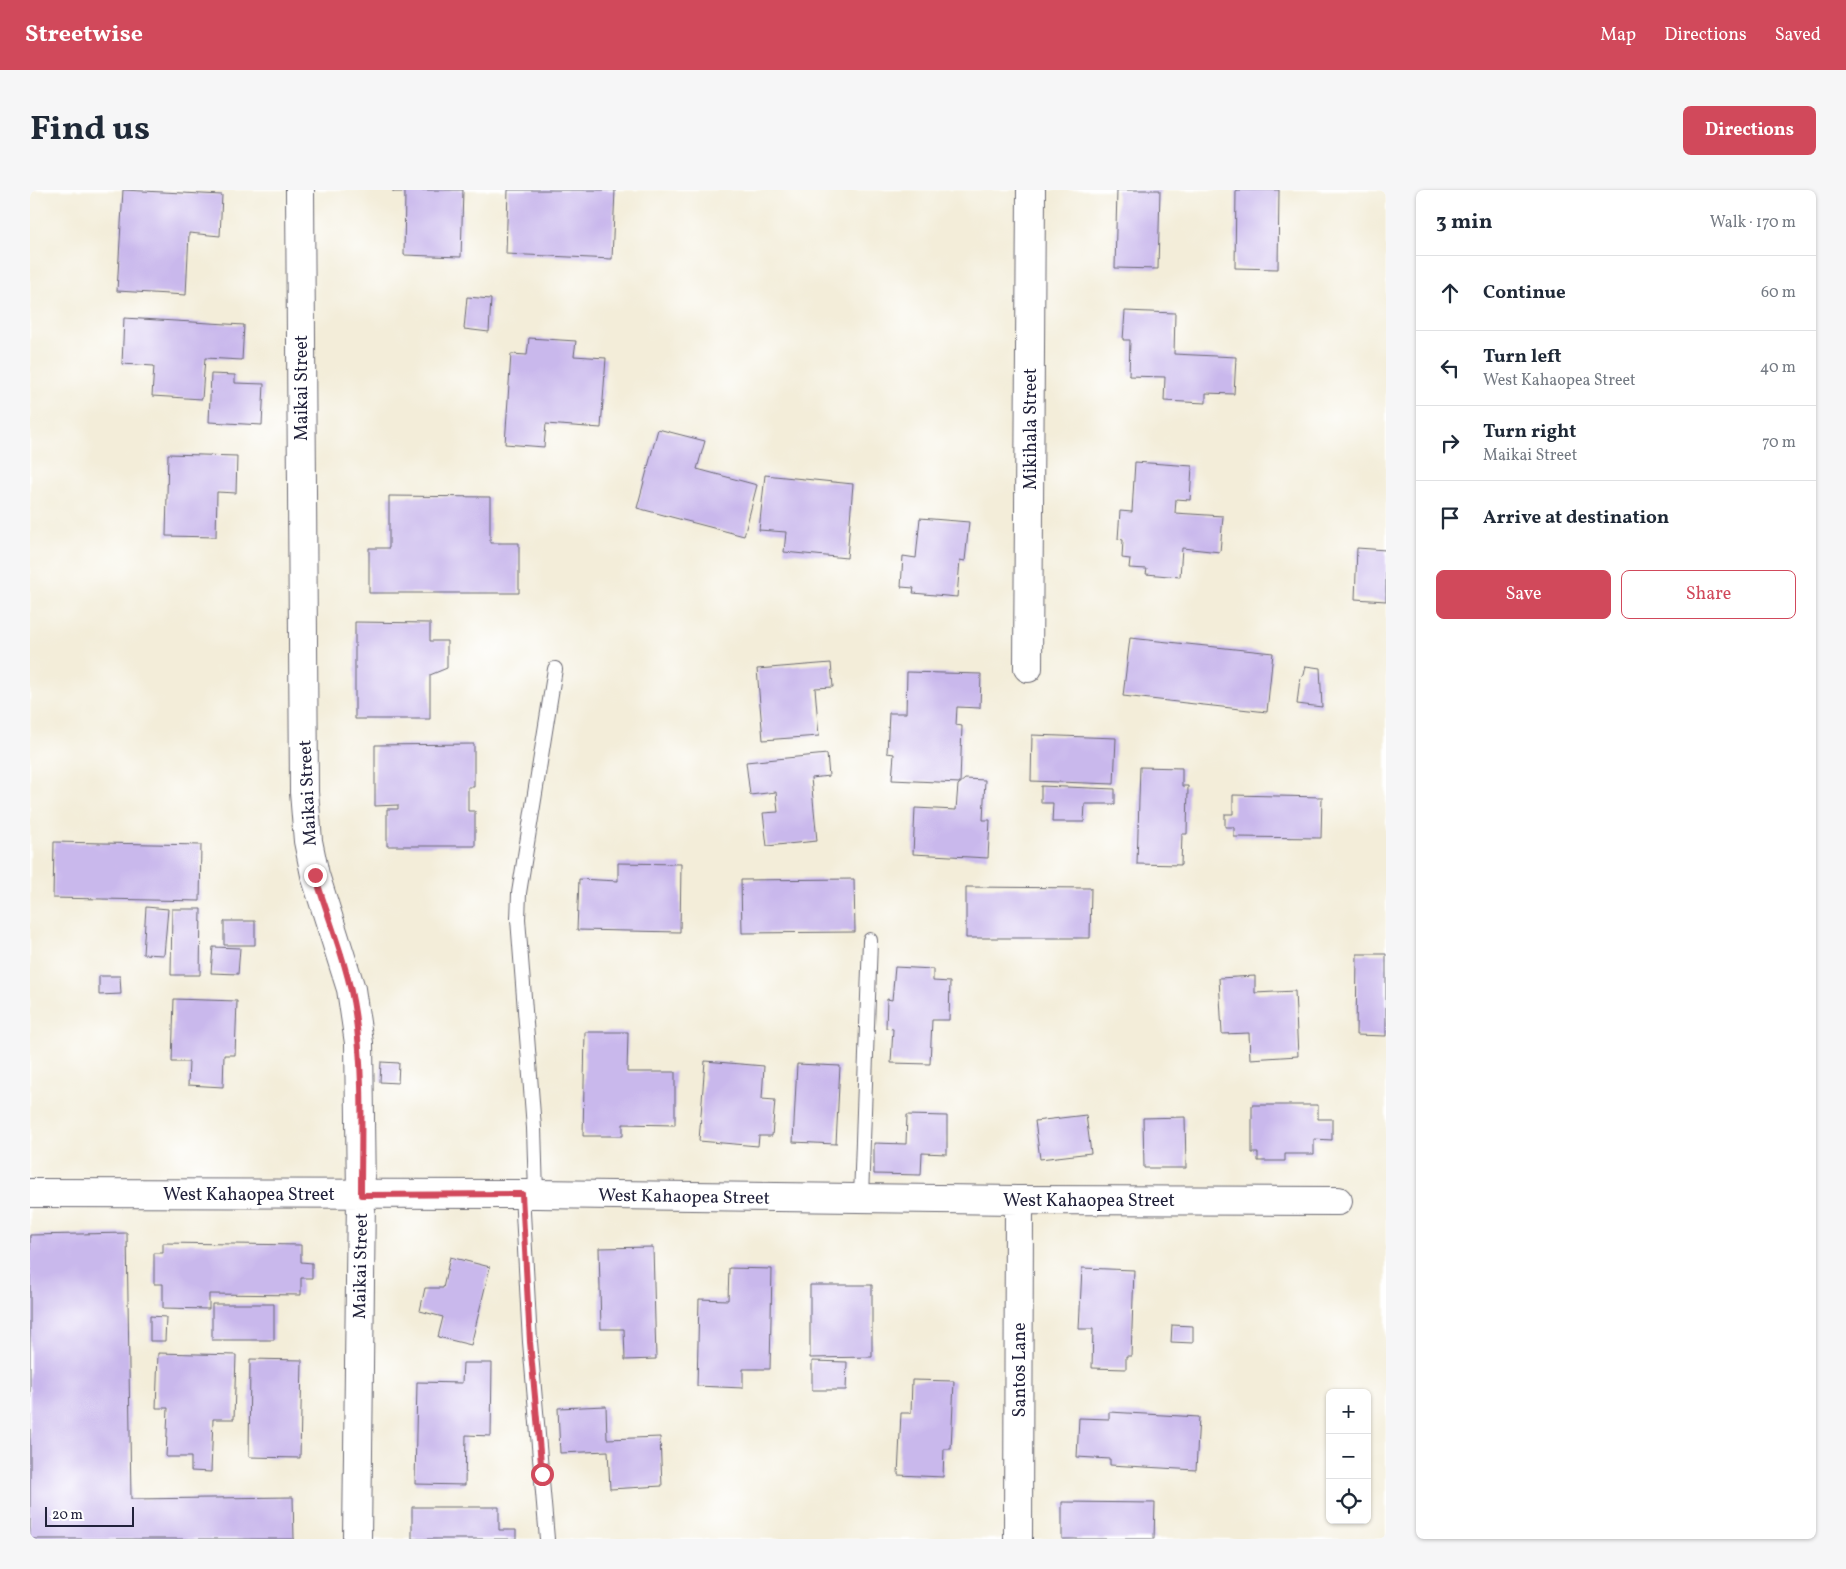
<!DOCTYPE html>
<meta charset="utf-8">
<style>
body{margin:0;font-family:Vollkorn,serif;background:#f6f6f7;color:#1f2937}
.controls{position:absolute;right:15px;bottom:15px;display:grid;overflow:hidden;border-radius:8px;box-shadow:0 1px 4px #0004}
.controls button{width:45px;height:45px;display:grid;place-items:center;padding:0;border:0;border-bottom:1px solid #e0e1e3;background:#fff;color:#1f2937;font:25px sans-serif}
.scale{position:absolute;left:15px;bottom:12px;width:89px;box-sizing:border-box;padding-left:5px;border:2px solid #22223b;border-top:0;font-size:14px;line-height:18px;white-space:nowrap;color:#22223b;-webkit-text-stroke:4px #fff;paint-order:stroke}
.stop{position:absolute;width:15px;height:15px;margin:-11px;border:4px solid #d1495b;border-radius:50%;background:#fff}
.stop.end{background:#d1495b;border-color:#fff;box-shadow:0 1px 5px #0008}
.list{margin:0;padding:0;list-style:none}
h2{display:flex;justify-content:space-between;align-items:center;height:65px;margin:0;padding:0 20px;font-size:21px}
h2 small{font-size:16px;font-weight:400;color:#747a83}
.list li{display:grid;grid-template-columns:32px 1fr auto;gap:15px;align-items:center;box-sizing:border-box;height:75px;padding:0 20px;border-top:1px solid #e0e1e3}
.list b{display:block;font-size:19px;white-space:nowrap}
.list p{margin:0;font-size:16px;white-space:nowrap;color:#747a83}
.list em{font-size:16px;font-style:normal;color:#747a83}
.actions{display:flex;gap:10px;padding:15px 20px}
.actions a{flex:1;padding:11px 0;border:1px solid #d1495b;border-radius:8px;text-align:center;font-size:18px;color:#d1495b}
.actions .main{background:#d1495b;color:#fff}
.icon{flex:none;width:28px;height:28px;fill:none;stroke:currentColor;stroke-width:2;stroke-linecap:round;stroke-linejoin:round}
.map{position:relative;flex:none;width:1356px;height:1349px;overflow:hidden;border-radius:8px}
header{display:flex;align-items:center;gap:30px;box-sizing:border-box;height:70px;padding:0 25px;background:#d1495b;color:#fff}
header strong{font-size:24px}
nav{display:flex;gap:28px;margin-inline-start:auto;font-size:18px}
.intro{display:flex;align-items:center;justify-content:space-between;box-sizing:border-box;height:120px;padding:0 30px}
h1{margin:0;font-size:35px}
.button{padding:12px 22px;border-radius:8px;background:#d1495b;color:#fff;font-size:18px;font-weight:700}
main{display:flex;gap:30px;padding:0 30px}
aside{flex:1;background:#fff;border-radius:8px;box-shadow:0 1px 4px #0004}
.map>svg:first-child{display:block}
.building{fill:#c9b8ec}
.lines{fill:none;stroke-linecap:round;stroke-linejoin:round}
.lane-casing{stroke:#6b6972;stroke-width:16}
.street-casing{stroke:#6b6972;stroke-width:30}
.lane{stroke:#fff;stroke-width:14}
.street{stroke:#fff;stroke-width:28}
.route{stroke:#d1495b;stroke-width:6}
.labels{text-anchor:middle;stroke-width:4;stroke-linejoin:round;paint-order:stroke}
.street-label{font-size:18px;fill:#22223b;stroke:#fff}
</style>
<header>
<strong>Streetwise</strong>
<nav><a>Map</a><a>Directions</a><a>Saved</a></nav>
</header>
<div class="intro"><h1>Find us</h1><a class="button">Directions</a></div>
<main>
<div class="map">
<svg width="1356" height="1349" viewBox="0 0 1356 1349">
<rect width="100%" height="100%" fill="#fff"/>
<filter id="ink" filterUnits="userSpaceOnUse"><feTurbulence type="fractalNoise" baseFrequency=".02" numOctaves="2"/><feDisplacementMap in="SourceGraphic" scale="10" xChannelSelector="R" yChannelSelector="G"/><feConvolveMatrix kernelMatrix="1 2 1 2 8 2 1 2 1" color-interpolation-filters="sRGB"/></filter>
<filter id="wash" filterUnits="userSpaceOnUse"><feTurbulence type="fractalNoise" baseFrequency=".0096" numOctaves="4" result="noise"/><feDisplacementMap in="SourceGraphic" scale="20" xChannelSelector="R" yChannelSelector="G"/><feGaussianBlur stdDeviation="1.12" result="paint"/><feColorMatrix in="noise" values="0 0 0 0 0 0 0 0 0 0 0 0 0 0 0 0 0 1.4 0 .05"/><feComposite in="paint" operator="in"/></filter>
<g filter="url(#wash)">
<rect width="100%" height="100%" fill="#f3edd9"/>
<g id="blocks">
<path class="building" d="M93,0L192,5L190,46L159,43L156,105L87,101Z
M363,0H433L431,67L374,65L375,2H363Z
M478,0H585L582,69L476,64Z
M1087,0H1130L1128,79L1085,78Z
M1206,0H1249L1248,79L1205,78Z
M437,107L461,109L459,142L434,139Z
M1095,121L1145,123L1144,164L1206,167L1204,204L1176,203V213L1134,211L1135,187L1099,186L1100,150H1093Z
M94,128L214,135L212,170L175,168L172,209L122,206L124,176L92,174Z
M499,148L546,151L544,166L576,168L571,238L516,234L514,257L475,254L481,164L497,165Z
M181,184L205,185V193L234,194L232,235L179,232Z
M628,239L675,251L667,279L727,295L714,346L607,318Z
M138,264L207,266L206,303L187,302L186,347L136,346Z
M1105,272L1162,276L1160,310L1146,309L1145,323L1193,326L1190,362L1152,358L1150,387L1116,384L1117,379L1099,378L1100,369L1092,368L1093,350L1088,349L1090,321L1102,322Z
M735,285L823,294L817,368L754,362L756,342L729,340Z
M359,306L460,307V353H489V403H339V358H359Z
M890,328L939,332L935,371L930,370L927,407L883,403L884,398L871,397L873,366L886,368Z
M1327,358L1356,360V411L1325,409Z
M325,432L400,433V451H417V478L400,485V529H325Z
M1100,448L1243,463L1237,522L1093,506Z
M801,473L803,497L785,498L789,546L733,550L727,479Z
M1276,476L1290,478L1292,517L1267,514L1270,488L1274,485Z
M877,482L951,484L950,518L927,517L926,535L932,536L930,593L862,590L864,564L857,563L859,523H876Z
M1002,545L1086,548L1084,594L1001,591Z
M444,554V597H438V621H445V656H357V619H368V615L345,616V555Z
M797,564L799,586L781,588L787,651L737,656L733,623L748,622L746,602L720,605L716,572Z
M1110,577L1152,578V596H1158L1157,644H1152L1151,675L1107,674Z
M935,589L955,590L953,630H960L958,668L883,664L885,618L926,620L928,595Z
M1011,596L1085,599V614H1055L1054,632H1022L1023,613H1011Z
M1203,605L1292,607L1291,648L1204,647V637H1195V624H1203Z
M24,652L171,655L170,711L23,708Z
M588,673L651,674L650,742L547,740L549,689L588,691Z
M824,689L825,742L712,743L711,690Z
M936,697L1061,698L1060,748H936Z
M116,717L138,719L134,765L113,764Z
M142,719H171L170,785H141Z
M194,731H225V755H194Z
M183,757L210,758L208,784L181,783Z
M1327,764H1356V846L1326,845Z
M865,777L903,779V791L920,792L919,830H902L900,874L861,873L863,839L856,838L857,809L862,810Z
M69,786H90L91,804L69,805Z
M1225,786V803L1265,801L1268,866L1220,869L1219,843L1192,844L1189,788Z
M144,809L207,811L205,865H194L193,897L158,895L159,872H142Z
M555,842H598L597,882H645V935L593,934V946H553Z
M675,871L734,876L732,909L745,910L742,946H729L728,956L669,951Z
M351,872L369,873L368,893L350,892Z
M767,874L810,876L806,954L763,952Z
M1222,915H1288V929H1302V950L1284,949V964H1255V971H1228V963H1222Z
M877,925L917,926V964L892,963L891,985L844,984V953L876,954Z
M1056,925L1061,963L1010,969L1005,931Z
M1155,927L1156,978H1114L1113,928Z
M97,1043L101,1309L263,1307L264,1349H0V1045Z
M133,1053L271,1055V1072L282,1073V1088H271V1105L179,1104V1119L133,1118V1094H124V1063H133Z
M623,1057L626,1169L595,1170L594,1139H571L569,1058Z
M420,1067L460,1077L441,1155L408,1147L413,1127L390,1121L395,1098H413Z
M699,1078L742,1079L740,1179H713V1198L667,1196L669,1109L698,1110Z
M1052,1078L1104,1080L1101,1166H1096V1179L1062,1178L1063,1139H1049Z
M780,1095H842V1167L780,1168Z
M182,1114H244V1150H182Z
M120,1126L136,1127L135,1151H120Z
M1142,1135L1163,1136V1153L1141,1152Z
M128,1163L206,1165L204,1229H183L181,1282L161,1281V1267H136L138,1218H126Z
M220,1169L272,1170L270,1268L219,1267Z
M782,1171L817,1172L816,1200H782Z
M433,1173H462L461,1246L436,1245L435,1295L385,1294L387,1192L432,1193Z
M882,1190L924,1191L921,1259H914L913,1287L868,1285L871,1223H881Z
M576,1216L577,1249L630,1247L632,1296L580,1299L578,1261L530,1263L528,1218Z
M1079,1222L1169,1227L1166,1280L1080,1275V1269L1047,1267L1049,1228L1079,1229Z
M1032,1312L1125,1313L1124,1349H1032Z
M382,1317H469V1340H486V1349H382Z"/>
</g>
</g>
<g filter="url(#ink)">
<use href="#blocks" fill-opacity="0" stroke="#6b6972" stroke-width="1"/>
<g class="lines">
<defs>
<path id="lane" d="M492,1004L500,1152L517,1349
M506,1004L504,938L488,729L489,703L525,479
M831,1008L840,750"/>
<path id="street" d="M270,0L274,602L278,651L285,685L321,799L329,853L331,1005L327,1349
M998,478L1001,0
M0,1003L506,1004L989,1010L1308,1011
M988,1349L989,1010"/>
</defs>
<use href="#lane" class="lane-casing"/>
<use href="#street" class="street-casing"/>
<use href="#lane" class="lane"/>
<use href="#street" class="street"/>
</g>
</g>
<g class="lines" filter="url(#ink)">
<path class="route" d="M285,685C298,728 319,779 325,823C334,883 331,944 331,1005L492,1004L500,1152L512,1284"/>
</g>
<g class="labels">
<g class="street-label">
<text transform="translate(271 198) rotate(-90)" y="6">Maikai Street</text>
<text transform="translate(1000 239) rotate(-90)" y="6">Mikihala Street</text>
<text transform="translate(277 603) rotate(-93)" y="6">Maikai Street</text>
<text x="219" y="1010">West Kahaopea Street</text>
<text transform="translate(654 1006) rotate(1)" y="6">West Kahaopea Street</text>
<text x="1059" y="1016">West Kahaopea Street</text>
<text transform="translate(330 1076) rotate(-89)" y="6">Maikai Street</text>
<text transform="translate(989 1180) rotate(-90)" y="6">Santos Lane</text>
</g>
</g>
</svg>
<div class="controls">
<button>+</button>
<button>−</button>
<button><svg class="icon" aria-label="locate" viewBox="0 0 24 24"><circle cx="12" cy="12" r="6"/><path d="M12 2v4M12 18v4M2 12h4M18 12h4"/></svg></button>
</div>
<div class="scale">20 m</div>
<div class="stop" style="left:512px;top:1284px"></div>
<div class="stop end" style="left:285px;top:685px"></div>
</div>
<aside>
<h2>3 min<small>Walk · 170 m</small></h2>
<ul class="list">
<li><svg class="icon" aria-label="ahead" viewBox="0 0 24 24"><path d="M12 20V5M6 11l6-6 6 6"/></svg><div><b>Continue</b></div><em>60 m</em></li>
<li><svg class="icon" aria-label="left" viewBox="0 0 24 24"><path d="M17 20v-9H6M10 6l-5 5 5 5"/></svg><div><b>Turn left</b><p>West Kahaopea Street</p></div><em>40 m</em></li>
<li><svg class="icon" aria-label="right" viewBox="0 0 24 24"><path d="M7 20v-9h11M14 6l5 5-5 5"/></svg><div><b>Turn right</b><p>Maikai Street</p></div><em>70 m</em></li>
<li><svg class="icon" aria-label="arrive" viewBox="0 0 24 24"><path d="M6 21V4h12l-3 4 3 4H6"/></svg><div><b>Arrive at destination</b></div></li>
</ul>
<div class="actions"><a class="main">Save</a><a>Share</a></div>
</aside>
</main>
